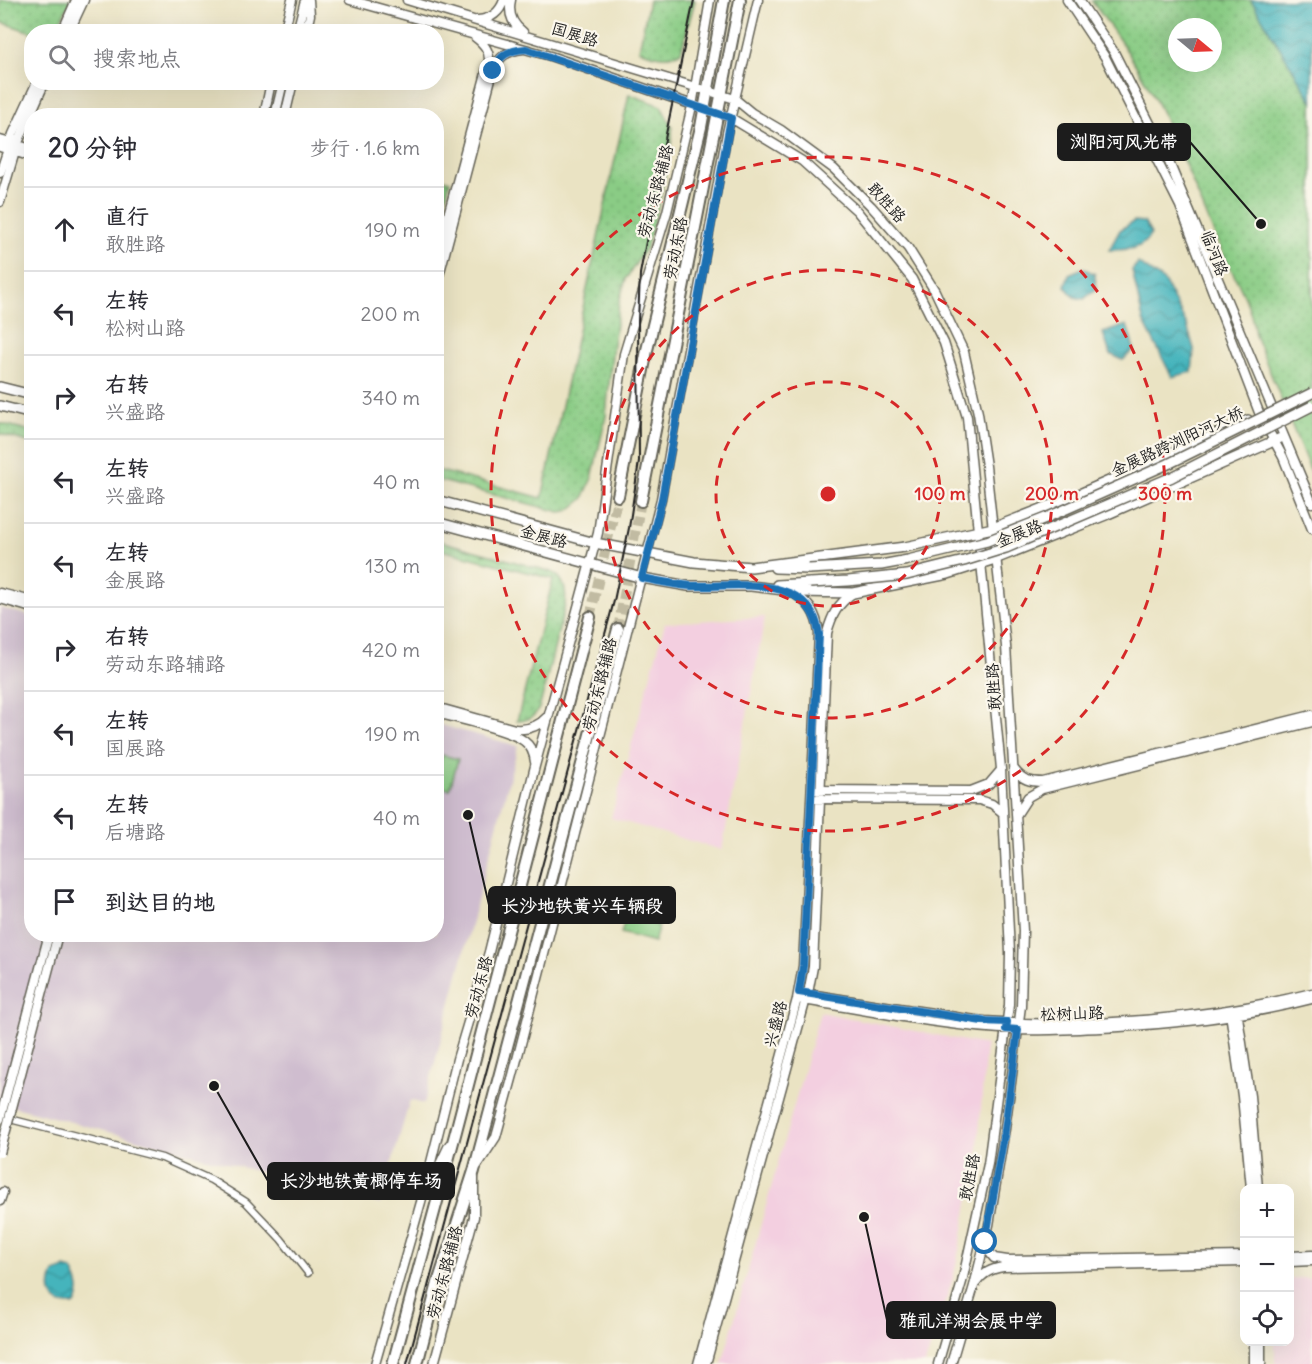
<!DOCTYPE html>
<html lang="zh">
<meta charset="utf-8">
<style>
body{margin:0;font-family:Delius,"LXGW WenKai TC",sans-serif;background:#f2f2f3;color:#2b2b33}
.controls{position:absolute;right:18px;bottom:18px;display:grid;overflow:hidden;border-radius:12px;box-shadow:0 6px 24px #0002}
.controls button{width:54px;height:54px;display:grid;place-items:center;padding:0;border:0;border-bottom:2px solid #e1e1e2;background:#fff;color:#2b2b33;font:30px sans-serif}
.compass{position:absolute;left:1168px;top:18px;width:54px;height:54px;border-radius:50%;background:#fff;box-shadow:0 6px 24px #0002;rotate:109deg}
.stop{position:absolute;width:18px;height:18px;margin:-14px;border:4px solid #1f6fb2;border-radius:50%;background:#fff}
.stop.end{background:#1f6fb2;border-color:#fff;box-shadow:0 2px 6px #0008}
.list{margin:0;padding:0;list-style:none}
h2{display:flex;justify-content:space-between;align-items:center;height:78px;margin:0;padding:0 24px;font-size:26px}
h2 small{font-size:20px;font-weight:400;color:#7c7c81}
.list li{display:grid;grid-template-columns:39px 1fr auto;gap:18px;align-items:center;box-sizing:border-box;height:84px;padding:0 24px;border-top:2px solid #e1e1e2}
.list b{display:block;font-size:22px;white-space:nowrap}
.list p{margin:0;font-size:20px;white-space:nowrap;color:#7c7c81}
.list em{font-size:20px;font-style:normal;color:#7c7c81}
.icon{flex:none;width:33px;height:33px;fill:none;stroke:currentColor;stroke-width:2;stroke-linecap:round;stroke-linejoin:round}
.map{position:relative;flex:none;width:1312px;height:1364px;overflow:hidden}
.search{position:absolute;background:#fff;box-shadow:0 6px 24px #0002;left:24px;top:24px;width:420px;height:66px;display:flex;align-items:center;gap:15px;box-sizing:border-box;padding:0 21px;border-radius:24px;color:#7c7c81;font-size:22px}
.panel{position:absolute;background:#fff;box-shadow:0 6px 24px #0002;left:24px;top:108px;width:420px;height:834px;border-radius:24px}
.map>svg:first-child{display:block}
.built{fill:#f3cfe0}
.railway{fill:#cfbdcf}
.grass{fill:url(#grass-dots);stroke:#537450;stroke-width:1.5;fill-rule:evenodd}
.garden{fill:#8acc85;stroke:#537450;stroke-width:1.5}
.water{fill:url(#water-waves);stroke:#30686c;stroke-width:1.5}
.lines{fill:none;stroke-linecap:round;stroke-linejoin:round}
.highway-tunnel{stroke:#c1bba2;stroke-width:10;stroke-dasharray:10 5;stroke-linecap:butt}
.street-casing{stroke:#646256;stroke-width:9}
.secondary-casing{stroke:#646256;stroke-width:11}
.primary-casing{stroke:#646256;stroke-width:12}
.highway-casing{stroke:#646256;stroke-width:14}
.street{stroke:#fff;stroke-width:6}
.secondary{stroke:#fff;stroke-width:8}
.primary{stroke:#fff;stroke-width:9}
.highway{stroke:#fff;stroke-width:10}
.rail{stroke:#1c1c1c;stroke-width:2}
.secondary-bridge-casing{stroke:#646256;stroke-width:11;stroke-linecap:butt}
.primary-bridge-casing{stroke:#646256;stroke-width:12;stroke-linecap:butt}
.secondary-bridge{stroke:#fff;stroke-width:8}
.primary-bridge{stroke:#fff;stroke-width:9}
.route{stroke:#1f6fb2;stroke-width:8}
.ring{fill:none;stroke:#d62828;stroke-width:3;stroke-dasharray:10 8}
.labels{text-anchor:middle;stroke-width:4.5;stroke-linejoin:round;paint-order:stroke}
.street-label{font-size:16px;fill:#1c1c1c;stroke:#fbf7ec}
.centre{fill:#d62828;stroke:#fbf7ec;stroke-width:3}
.ring-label{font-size:18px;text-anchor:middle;font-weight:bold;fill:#d62828;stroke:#fbf7ec;stroke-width:4.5;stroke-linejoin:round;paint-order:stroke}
.leader{fill:none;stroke:#1c1c1c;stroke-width:2}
.callout-dot{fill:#1c1c1c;stroke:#fbf7ec;stroke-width:2}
.callout{fill:#1c1c1c;stroke:#1c1c1c;stroke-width:2}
.callout-label{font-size:18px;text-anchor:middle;font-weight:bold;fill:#fff}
</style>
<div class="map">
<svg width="1312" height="1364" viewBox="0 0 1312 1364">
<defs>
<pattern id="grass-dots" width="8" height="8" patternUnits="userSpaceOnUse" patternTransform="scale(1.5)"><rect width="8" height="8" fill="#8acc85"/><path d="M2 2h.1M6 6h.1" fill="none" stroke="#76af72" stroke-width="1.8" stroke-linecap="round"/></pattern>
<pattern id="water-waves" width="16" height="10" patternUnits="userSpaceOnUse" patternTransform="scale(1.5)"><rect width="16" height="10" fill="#45b4bc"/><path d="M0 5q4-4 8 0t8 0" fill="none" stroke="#399298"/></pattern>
</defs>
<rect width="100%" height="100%" fill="#fbf7ec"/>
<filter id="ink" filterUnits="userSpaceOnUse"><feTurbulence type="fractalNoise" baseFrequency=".0167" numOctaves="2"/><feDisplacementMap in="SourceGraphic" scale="12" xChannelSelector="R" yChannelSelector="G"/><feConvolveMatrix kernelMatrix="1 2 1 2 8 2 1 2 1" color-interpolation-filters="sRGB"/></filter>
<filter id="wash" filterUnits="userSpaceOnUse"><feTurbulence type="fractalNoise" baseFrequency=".008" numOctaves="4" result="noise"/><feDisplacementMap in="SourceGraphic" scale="24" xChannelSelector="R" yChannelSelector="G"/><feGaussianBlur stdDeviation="1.35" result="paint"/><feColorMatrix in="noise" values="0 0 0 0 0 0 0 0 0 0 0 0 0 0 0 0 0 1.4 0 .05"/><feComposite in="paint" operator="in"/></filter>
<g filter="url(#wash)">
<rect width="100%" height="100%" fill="#eae3c3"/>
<path class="built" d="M765,617L722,850L611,818L665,623Z
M820,1012L986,1045L977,1158L954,1275L925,1364H722Z
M1290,1278H1312V1364H1275V1342H1290Z"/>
<path class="railway" d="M0,608L31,616L32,934H436L437,724L518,746L424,1104L410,1100L380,1204L0,1103Z"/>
<path class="grass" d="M0,0H71L55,31L31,32L0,22Z
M649,0H695L681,52C667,60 654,55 639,50Z
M1091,0H1251L1312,101V475L1255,335C1250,296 1233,277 1218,243C1192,183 1170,120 1135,64C1122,42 1106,21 1091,0ZM1177,27H1213V63H1177Z
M629,94L661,106L672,127V139L660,200L647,246L626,279L620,298L613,344L606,416L592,478L583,499L568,511L560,512L437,480V470L542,498Z
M437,177L450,181L437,233L436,177Z
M0,423L31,431V443L0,434Z
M436,540L552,572C565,579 567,591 565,605L540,706C536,716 528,721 517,721L553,579L437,549Z"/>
<path class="garden" d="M442,755L458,759L450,789L437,786V775Z
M631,898L663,908L659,924L626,914Z
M626,917L659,926L654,942L621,933Z"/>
<path class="water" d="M1251,0H1312V101Z
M1134,221L1144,222L1151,234C1141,252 1127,249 1109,250L1120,230Z
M1138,263L1164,281L1187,325L1194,349L1192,372L1172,377L1143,320L1132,270Z
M1083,268L1095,274L1096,289L1084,299L1074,297L1065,286L1069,274Z
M1127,325L1134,349L1123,360L1110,354L1103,333Z
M65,1268L72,1270C79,1283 82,1292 75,1305C51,1307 46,1292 54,1272Z"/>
</g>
<g filter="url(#ink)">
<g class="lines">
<path class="highway-tunnel" d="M590,617L618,496
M618,629L641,501"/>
<defs>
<path id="street" d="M6,1118L162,1158L211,1180L246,1202L281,1239L308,1273"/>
<path id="secondary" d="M350,0L550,56L731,118L802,161L857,211L912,279L944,343L967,417L1001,769L1010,952L1009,1005L988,1164L962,1282L938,1364
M407,0L735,99L752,113L781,130L834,169L871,206L908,248L935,291L964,352L978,413L986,466L1006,646L1023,931L1021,1006L1005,1129L989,1225L974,1286L951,1364
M511,0C508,13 512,24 523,32
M1067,0L1105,57L1180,206L1260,415L1283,457L1312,529
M1079,0L1114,52L1166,155L1312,503
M478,20C491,19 500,12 504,0
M62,32L76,0
M69,32L84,0
M284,32L292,0
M297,32L305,0
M306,32L310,15L309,0
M264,116L271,82
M275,116L283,82
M285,116L293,82
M0,140L32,149
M0,147L32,157
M0,173L13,134L37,82
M0,202L17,145L45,82
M436,260L489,62C490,50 483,43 475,37
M436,287L493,71C499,56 507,51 523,49
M0,593L32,601
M0,599L32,608
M436,707L515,729C528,730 539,726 547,717
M436,713C456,718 510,730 524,741C531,746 534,753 535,762
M1014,769C1022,780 1030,782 1043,782L1312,715
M816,790L971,791L989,784L1001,770
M815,799L979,800L992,804L1003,813
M1017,814L1028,797L1042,789L1312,722
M804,993C845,1000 885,1006 926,1012C946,1015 965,1019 985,1021C1088,1029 1212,1018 1312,993
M803,1000C872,1011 946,1027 1015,1030C1043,1031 1072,1029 1101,1028C1172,1024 1243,1017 1312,999
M1237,1010L1250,1096L1258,1188
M1230,1013L1242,1096L1251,1188
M477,1166L496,1137L513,1075L661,499L727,133L758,0
M430,1185L449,1145
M0,1201L3,1192
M985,1243L986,1248L994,1258L1007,1260L1244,1256
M1290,1256L1312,1255
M1290,1262L1312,1261
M976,1283C983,1273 991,1269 1003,1267L1244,1262
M375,1364L421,1202L457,1059L489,952L535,766L598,533L624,354L667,212L692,106L710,0
M434,1364L474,1217V1178
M698,1364L797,999L803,966L819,634C817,613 808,600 789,591
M706,1364L809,988L813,967L827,633C832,614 838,604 853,593
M1254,1364V1342
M1261,1364V1342"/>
<path id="primary" d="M0,387L32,395
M0,406L32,414
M436,500L595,543L694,562L751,567L905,547L993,528L1077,495L1248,420
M436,522L642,578L688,586H751L800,592L853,593L948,574L995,559L1108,514L1283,437
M775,568L809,569
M777,585L810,583"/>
<path id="highway" d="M618,496L647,350L701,127L724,0
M641,501L740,0
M393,1364L456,1131L590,617
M417,1364L438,1283L474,1171L618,629"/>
</defs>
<use href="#street" class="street-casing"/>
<use href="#secondary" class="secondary-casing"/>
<use href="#primary" class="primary-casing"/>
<use href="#highway" class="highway-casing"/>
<use href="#street" class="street"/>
<use href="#secondary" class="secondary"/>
<use href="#primary" class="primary"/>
<use href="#highway" class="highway"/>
<path class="rail" d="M407,1364L614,601L629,528L639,461L638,321L640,274L666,134L694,0"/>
<defs>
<path id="secondary-bridge" d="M0,1119L49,934
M0,1153L58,934"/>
<path id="primary-bridge" d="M809,569L881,565L908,560L987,541L1048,517L1168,464L1312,393
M810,583L848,581L907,575L964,561L1006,548L1172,477L1312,406"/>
</defs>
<use href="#secondary-bridge" class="secondary-bridge-casing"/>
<use href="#primary-bridge" class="primary-bridge-casing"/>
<use href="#secondary-bridge" class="secondary-bridge"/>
<use href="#primary-bridge" class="primary-bridge"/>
</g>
</g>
<g class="lines" filter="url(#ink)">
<path class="route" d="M493,71C499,55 509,50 526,49L731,118L662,499L642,578C658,581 675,585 692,586C738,587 811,573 819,634L803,966L799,992L982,1021L1007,1022L1006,1029L1018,1030L1005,1130L985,1242"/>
</g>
<g class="ring">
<circle cx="828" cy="494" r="112"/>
<circle cx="828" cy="494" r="224"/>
<circle cx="828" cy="494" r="337"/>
</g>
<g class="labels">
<g class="street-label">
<text transform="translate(575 34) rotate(17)" y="6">国展路</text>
<text transform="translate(655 191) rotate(-75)" y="6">劳动东路辅路</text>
<text transform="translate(887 202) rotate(48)" y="6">敢胜路</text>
<text transform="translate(675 248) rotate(-79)" y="6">劳动东路</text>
<text transform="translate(1215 253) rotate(69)" y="6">临河路</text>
<text transform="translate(1177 441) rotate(-25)" y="6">金展路跨浏阳河大桥</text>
<text transform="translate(1019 533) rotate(-22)" y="6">金展路</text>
<text transform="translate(544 536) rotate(15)" y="6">金展路</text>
<text transform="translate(599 684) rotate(-76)" y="6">劳动东路辅路</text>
<text transform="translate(993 687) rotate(-94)" y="6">敢胜路</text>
<text transform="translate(478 987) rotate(-75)" y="6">劳动东路</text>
<text transform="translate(1072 1013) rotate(-2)" y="6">松树山路</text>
<text transform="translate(775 1024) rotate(-75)" y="6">兴盛路</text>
<text transform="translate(969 1177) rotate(-79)" y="6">敢胜路</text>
<text transform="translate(444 1272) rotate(-75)" y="6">劳动东路辅路</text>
</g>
</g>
<circle cx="828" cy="494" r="9" class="centre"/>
<g class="ring-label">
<text x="940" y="500">100 m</text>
<text x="1052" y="500">200 m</text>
<text x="1165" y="500">300 m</text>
</g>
<path class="leader" d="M1261 224L1190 142M468 815L489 905M214 1086L268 1181M864 1217L887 1320"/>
<g class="callout-dot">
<circle cx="1261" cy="224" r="6"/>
<circle cx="468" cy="815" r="6"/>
<circle cx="214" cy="1086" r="6"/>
<circle cx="864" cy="1217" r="6"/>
</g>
<g class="callout">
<rect x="1058" y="124" width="132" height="36" rx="6"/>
<rect x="489" y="887" width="186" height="36" rx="6"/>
<rect x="268" y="1163" width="186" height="36" rx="6"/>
<rect x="887" y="1302" width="168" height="36" rx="6"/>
</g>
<g class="callout-label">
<text x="1124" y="148">浏阳河风光带</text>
<text x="582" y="912">长沙地铁黄兴车辆段</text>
<text x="361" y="1187">长沙地铁黄榔停车场</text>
<text x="971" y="1327">雅礼洋湖会展中学</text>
</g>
</svg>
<div class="controls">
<button>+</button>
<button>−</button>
<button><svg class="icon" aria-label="locate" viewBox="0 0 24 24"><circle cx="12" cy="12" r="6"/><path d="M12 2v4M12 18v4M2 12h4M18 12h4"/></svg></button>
</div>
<svg class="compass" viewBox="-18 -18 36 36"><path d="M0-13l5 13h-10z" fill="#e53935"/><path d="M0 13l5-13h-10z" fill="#7c7c81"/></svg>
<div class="stop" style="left:985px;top:1242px"></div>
<div class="stop end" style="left:493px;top:71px"></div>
<div class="search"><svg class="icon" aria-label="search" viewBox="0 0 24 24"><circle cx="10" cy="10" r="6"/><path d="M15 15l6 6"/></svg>搜索地点</div>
<section class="panel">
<h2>20 分钟<small>步行 · 1.6 km</small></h2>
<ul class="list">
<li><svg class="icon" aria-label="ahead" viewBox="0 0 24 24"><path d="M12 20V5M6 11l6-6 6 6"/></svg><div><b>直行</b><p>敢胜路</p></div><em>190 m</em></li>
<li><svg class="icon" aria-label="left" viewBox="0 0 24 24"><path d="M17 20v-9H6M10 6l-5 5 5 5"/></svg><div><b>左转</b><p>松树山路</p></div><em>200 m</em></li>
<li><svg class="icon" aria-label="right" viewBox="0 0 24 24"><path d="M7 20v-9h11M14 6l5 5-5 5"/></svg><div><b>右转</b><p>兴盛路</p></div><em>340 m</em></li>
<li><svg class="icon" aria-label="left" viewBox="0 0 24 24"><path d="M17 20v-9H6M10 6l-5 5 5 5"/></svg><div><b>左转</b><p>兴盛路</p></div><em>40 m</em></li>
<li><svg class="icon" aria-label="left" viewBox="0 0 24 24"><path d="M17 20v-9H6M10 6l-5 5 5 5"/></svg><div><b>左转</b><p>金展路</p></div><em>130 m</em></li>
<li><svg class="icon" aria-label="right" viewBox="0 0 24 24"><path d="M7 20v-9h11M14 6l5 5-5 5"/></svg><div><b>右转</b><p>劳动东路辅路</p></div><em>420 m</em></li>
<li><svg class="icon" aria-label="left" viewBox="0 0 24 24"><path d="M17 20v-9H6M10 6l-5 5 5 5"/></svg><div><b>左转</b><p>国展路</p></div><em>190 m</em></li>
<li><svg class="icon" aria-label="left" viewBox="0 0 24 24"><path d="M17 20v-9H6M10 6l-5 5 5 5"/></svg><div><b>左转</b><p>后塘路</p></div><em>40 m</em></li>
<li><svg class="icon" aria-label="arrive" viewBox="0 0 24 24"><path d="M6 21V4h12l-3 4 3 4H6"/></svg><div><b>到达目的地</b></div></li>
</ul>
</section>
</div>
